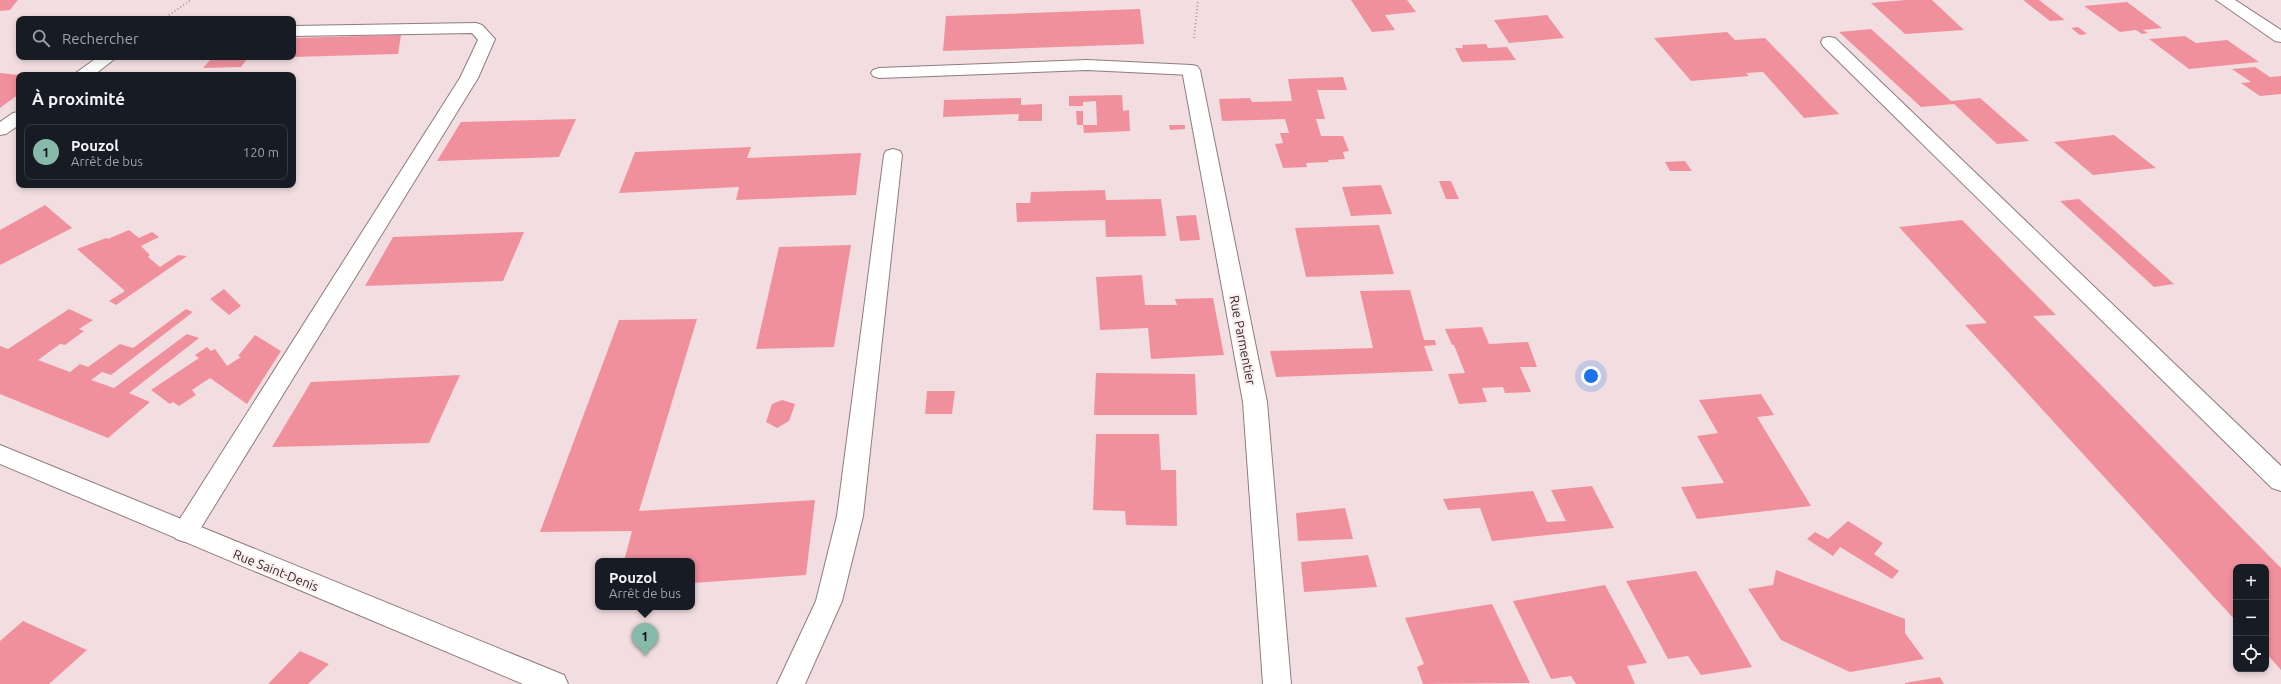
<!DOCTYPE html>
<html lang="fr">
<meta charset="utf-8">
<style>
body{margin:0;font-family:Ubuntu,sans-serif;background:#242831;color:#f1f3f6}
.controls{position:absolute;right:12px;bottom:12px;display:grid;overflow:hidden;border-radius:8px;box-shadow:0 2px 6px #0003}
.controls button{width:36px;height:36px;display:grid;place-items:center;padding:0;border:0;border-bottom:1px solid #363941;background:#171b24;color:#f1f3f6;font:20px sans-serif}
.you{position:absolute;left:1591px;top:376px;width:14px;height:14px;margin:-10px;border:3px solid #fff;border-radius:50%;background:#1a73e8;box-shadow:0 0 0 6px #1a73e833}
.badge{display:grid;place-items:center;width:26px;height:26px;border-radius:50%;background:#86b9aa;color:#111;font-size:13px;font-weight:700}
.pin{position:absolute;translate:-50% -33px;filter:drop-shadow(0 1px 2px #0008)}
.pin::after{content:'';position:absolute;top:21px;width:14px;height:12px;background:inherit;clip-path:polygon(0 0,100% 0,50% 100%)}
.popup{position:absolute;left:595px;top:558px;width:100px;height:52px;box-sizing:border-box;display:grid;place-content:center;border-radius:8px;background:#171b24;filter:drop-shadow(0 1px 3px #0005);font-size:13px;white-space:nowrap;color:#9ea1a6}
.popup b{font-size:15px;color:#f1f3f6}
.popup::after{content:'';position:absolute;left:50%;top:100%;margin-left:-8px;border:8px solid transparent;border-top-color:#171b24}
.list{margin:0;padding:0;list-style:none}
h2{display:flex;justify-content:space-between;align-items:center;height:52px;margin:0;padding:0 16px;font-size:17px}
h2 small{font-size:13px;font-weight:400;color:#9ea1a6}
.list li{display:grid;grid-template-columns:26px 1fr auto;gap:12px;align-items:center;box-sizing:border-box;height:56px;margin:0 8px 8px;padding:0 8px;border:1px solid #363941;border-radius:8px}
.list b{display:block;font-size:15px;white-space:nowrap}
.list p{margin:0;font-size:13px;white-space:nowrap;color:#9ea1a6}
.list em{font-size:13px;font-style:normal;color:#9ea1a6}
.icon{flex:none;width:22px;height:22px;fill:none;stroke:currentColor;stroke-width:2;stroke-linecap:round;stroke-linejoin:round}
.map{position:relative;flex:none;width:2281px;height:684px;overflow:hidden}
.search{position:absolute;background:#171b24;box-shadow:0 2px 6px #0003;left:16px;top:16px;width:280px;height:44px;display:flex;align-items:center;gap:10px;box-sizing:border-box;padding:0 14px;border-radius:8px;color:#9ea1a6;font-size:15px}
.panel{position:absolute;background:#171b24;box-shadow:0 2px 6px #0003;left:16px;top:72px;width:280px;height:116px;border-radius:8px}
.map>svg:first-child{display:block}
.building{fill:#f1909d}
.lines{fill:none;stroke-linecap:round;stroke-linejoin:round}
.service-casing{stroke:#8f7c7e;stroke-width:2}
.minor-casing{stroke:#8f7c7e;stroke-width:2}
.secondary-casing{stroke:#8f7c7e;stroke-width:2}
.path{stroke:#aa9b9c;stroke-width:2;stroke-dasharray:1 2.5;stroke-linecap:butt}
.service{fill:#fff;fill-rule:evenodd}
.minor{fill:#fff;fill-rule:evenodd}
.secondary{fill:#fff;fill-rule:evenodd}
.labels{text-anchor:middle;stroke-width:4;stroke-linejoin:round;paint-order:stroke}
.street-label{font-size:13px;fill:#342d2d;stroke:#fdeced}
</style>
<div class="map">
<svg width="2281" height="684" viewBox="0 0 2281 684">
<rect width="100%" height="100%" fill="#f2dee0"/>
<path class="building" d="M0,0H18L10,10L0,11Z
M1351,0H1407L1416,12L1385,15L1395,30L1372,32Z
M1906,0H1932L1964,30L1905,34L1871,3Z
M2023,0H2039L2065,20L2050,21Z
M2127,2L2162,28L2143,30L2148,33L2142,34L2136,30L2120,32L2084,6Z
M1140,9L1144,44L943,51L946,16Z
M1547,15L1564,38L1509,43L1494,20Z
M2078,27L2087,34L2080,35L2071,28Z
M1871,29L1951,101L1980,98L2029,141L1997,144L1954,104L1921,107L1839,32Z
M1727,32L1735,40L1765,38L1839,114L1804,118L1763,72L1746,73L1749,76L1691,81L1654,38Z
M401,35L398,54L293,57V38Z
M2185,36L2196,43L2227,40L2259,62L2189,69L2149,39Z
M1486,44L1488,48L1507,47L1516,60L1462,62L1455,48H1463L1462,45Z
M206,57H261V58L247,59L241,67L203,68L210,60H205Z
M2255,67L2270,77L2281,76V94L2260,96L2241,83L2251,82L2232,69Z
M0,73L19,75V94L0,108Z
M1343,77L1347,90H1317L1325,119H1316L1321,136H1343L1349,151L1343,152L1345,159L1328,160L1329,162L1306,163L1307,167L1283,168L1275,144L1283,143L1280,133H1289L1285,119L1222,121L1219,99L1250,98L1252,102L1292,101L1288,79Z
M1122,95L1123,111L1129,110L1130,131L1084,133L1083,125H1097L1096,101L1083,102V106H1069V96Z
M1021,98V105L1042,104V121H1018L1019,114L943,117L944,100Z
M1076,111H1083V125H1077Z
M576,119L559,157L437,161L461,122Z
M1169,125H1185V129L1170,130Z
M2114,135L2156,168L2093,175L2054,142Z
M751,147L747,158L861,153L856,195L736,200L739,187L619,193L635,152Z
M1685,161L1692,171H1670L1665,162Z
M1439,181H1451L1459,199H1446Z
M1381,185L1392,214L1351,216L1342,187Z
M1105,190L1106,200L1161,199L1166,236L1106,237L1105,220L1017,222L1016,203H1030L1031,192Z
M2079,199L2114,230L2174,284L2154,287L2060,201Z
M45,205L72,228L0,265V230Z
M1196,215L1200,240L1180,241L1176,216Z
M1962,220L2056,315L2033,316L2281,568V670L2266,653V567H2236V621L1965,325L1987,323L1899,227Z
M1379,225L1394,274L1306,277L1295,228Z
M129,230L139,238L152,232L159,237L141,246L150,255L148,257L160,267L178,255L187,256L116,305L109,301L125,291L77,249L106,238L108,239Z
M524,232L503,281L365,286L393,237Z
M851,245L834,347L756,349L779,247Z
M1142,275L1145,305H1177L1175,299L1213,298L1224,355L1151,359L1148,328L1100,330L1096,277Z
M224,289L241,306L229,315L210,299Z
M1410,290L1424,340H1435L1436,345L1424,346L1433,371L1276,377L1270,351L1373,348L1360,291Z
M69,309L93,320L79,329L84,331L65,345L60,344L38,360L70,372L80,364L88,367L120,344L133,348L186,309L193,312L111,375L102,372L91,380L114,388L187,334L199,338L129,393L150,402L108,438L0,394V346L8,349Z
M697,319L639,511L815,500L806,575L692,583V561H624L632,531L540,532L619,320Z
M1482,327L1489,344L1528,342L1537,367H1520L1531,392L1505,393L1503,387L1482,388L1487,402L1459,404L1448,374L1465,373L1454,345H1452L1445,329Z
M255,335L281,351L247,404L210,378L192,390L196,395L179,406L173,402L170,404L151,390L199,358L195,355L207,347L211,351L215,349L227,366L241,357L238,356Z
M1096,373L1195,374L1197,415H1094Z
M460,375L429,443L272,447L311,382Z
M927,391H955L952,414H925Z
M1761,394L1774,415L1757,417L1811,506L1697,519L1681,487L1724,483L1697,436L1718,433L1699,400Z
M782,400L795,404L789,421L777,428L766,422L772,404Z
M1096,434H1159L1161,470H1176L1177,526L1126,525L1125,511L1093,510Z
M1592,486L1614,528L1492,541L1480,508L1448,510L1443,499L1533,491L1547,522L1566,521L1551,490Z
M1345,508L1353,539L1298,541L1296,513Z
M1848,521L1883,543L1874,554L1899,571L1892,579L1840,547L1833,556L1807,539L1815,532L1828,539Z
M1368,555L1377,587L1304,592L1301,562Z
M1776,570L1905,619V633L1924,659L1850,672L1781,640L1748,589L1773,585Z
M1696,571L1752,667L1701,675L1688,656L1668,659L1626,581Z
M1605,585L1647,663L1627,666L1635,684H1576L1571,676L1551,679L1513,601Z
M1492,604L1530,683L1423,684L1417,667L1424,664L1405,618Z
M23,621L87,650L49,684H0V641Z
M300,651L329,664L308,684H268Z
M1940,677L1944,684H1905V683Z"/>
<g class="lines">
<defs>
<path id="service" d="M1087,60L1191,65L1197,67L1199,70L1197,73L1191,75L1087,70L879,78L873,76L871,73L873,70L879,68Z"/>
<path id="minor" d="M2216,0H2235L2281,30V42L2275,41Z
M476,23L482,25L495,39L478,78L194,539L185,542L176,539L172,532L176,525L460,78L478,40L472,33L293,36V26Z
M1829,37L1835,38L2281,466V491L2272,488L1823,46L1821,42L1823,38Z
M98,57H117L94,75H73Z
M1191,65L1197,66L1200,70L1267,402L1291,684H1263L1243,402L1182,70L1185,66Z
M19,112V125L6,134L0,135V122L13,113Z
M893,149L900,151L902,155L863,516L842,601L805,684H777L816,601L837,516L884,155L886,151Z"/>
<path id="secondary" d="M0,445L564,675L568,684H523L0,464Z"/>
</defs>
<use href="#service" class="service-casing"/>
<use href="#minor" class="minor-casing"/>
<use href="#secondary" class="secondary-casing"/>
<path class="path" d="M163,19L191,0
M1194,38L1198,0"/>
<use href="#service" class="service"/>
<use href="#minor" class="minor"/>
<use href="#secondary" class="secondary"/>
</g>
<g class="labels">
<g class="street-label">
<text transform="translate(1243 340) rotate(79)" y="5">Rue Parmentier</text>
<text transform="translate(276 570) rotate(22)" y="5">Rue Saint-Denis</text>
</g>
</g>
</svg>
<div class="controls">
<button>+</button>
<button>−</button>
<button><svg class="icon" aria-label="locate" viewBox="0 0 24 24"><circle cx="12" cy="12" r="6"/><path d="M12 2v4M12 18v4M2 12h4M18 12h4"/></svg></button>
</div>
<div class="you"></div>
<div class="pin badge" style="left:645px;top:656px">1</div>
<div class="popup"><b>Pouzol</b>Arrêt de bus</div>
<div class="search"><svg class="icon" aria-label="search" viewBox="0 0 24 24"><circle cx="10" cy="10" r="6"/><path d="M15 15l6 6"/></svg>Rechercher</div>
<section class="panel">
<h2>À proximité<small></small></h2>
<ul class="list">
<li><span class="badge">1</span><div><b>Pouzol</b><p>Arrêt de bus</p></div><em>120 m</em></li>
</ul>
</section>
</div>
